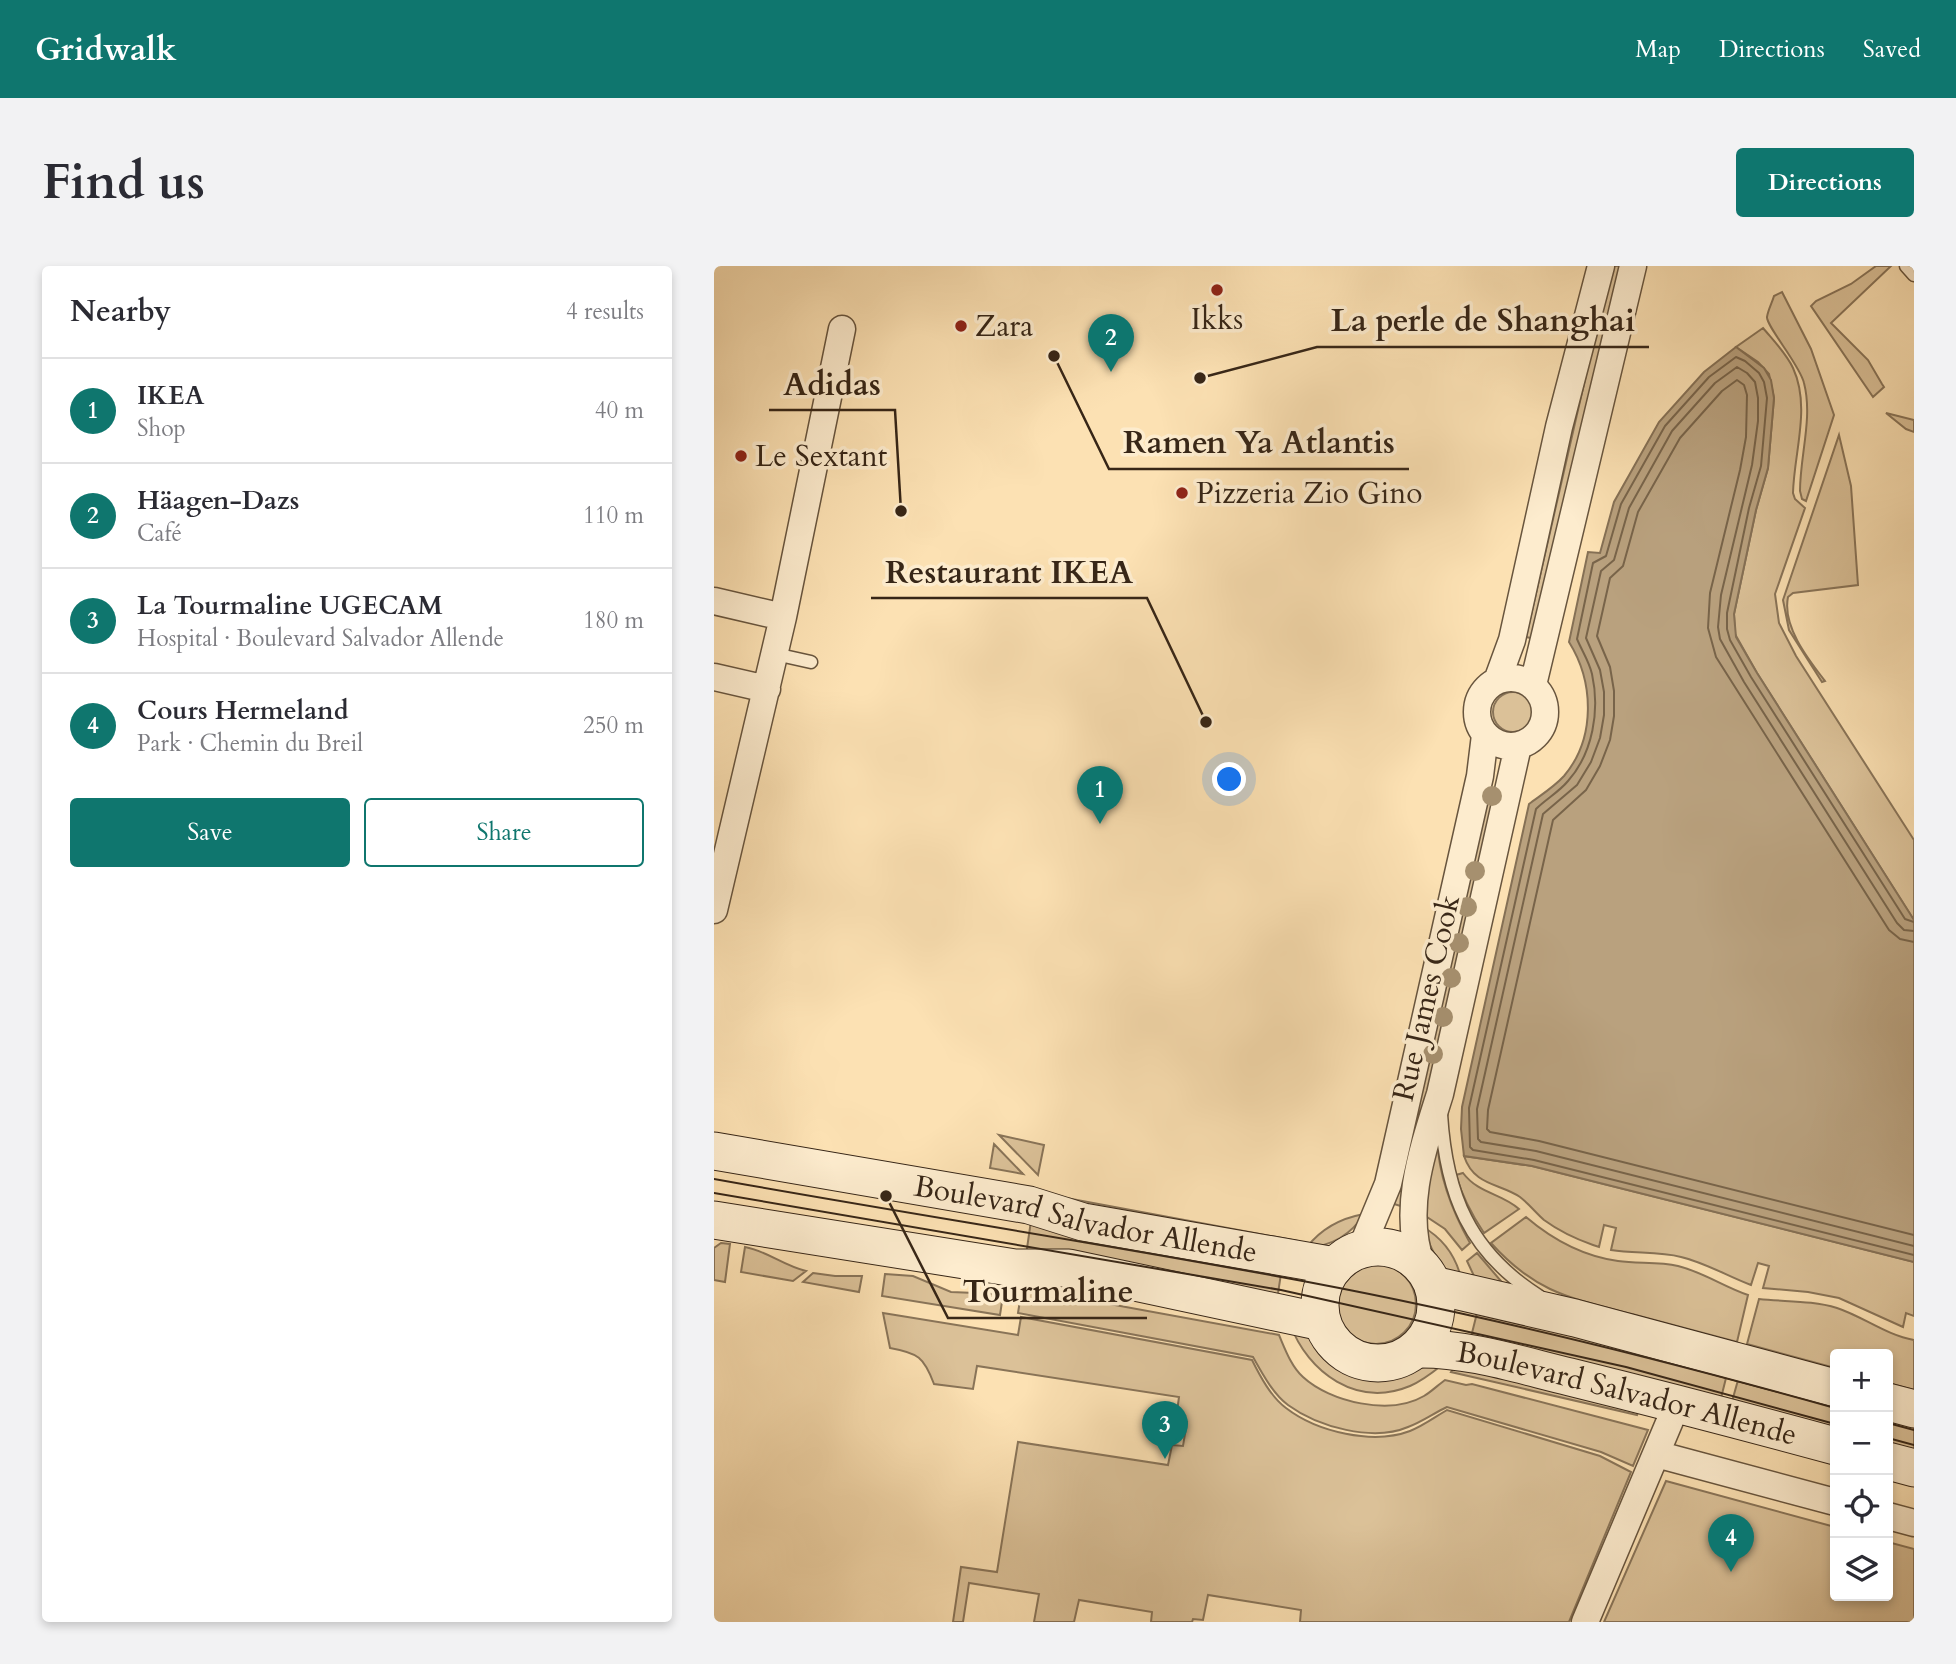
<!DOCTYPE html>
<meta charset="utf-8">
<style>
body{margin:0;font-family:Cardo,serif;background:#f2f2f3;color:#2b2b33}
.controls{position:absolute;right:21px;bottom:21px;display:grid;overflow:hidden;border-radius:7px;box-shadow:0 4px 10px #0003}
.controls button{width:63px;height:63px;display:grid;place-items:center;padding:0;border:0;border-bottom:2px solid #e1e1e2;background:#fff;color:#2b2b33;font:35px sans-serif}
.you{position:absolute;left:516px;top:514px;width:24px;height:24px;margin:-18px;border:5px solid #fff;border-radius:50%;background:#1a73e8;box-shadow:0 0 0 10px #1a73e833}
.badge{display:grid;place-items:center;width:46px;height:46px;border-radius:50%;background:#0f766e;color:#fff;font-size:23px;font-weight:700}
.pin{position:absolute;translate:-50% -58px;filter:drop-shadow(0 2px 4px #0008)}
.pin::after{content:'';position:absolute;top:37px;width:24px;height:21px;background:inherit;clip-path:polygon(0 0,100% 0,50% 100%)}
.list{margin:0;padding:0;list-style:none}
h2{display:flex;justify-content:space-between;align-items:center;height:91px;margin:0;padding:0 28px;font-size:30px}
h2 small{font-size:23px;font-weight:400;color:#7c7c81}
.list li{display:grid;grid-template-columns:46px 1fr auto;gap:21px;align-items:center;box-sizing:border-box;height:105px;padding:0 28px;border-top:2px solid #e1e1e2}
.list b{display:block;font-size:26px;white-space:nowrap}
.list p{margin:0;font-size:23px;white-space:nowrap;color:#7c7c81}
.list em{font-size:23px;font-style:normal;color:#7c7c81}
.actions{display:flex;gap:14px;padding:21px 28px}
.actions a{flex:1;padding:16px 0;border:2px solid #0f766e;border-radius:7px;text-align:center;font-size:24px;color:#0f766e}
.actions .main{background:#0f766e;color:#fff}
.icon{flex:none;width:38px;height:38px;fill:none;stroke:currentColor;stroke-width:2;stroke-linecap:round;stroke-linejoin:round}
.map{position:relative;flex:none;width:1200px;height:1356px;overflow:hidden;border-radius:7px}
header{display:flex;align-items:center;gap:42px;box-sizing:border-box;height:98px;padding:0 35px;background:#0f766e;color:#fff}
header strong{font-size:33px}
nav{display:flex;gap:38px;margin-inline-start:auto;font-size:24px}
.intro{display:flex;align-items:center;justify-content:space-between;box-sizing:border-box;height:168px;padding:0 42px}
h1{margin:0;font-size:49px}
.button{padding:18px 32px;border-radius:7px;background:#0f766e;color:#fff;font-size:24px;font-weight:700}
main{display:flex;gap:42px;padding:0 42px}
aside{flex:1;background:#fff;border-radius:7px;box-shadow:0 4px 10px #0003}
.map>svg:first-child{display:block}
.green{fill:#dbc198;stroke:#897458;stroke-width:2}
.water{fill:#b9a17e;stroke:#857055;stroke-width:2}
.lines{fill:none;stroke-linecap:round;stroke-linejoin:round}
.shore{stroke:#78644a;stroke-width:2}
.lane-casing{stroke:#68553e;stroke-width:15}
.street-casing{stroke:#68553e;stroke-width:29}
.secondary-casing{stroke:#372617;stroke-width:39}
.lane{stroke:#fdecce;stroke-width:12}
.street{stroke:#fdecce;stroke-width:26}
.secondary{stroke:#fdecce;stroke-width:37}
.tram{stroke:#372617;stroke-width:2}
.tree{fill:#a6906f}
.poi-dot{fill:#8f2418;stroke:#fdecce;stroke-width:2.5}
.labels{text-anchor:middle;stroke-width:7;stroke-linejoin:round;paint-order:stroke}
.poi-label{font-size:30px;fill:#372617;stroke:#fdecce;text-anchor:start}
.street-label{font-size:30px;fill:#372617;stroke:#fdecce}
.leader{fill:none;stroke:#372617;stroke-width:2.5}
.callout-dot{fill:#372617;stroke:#fdecce;stroke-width:2.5}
.callout-label{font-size:32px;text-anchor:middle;font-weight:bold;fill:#372617;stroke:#fdecce;stroke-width:7;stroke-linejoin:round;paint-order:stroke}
</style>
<header>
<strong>Gridwalk</strong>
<nav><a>Map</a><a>Directions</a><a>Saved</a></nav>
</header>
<div class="intro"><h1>Find us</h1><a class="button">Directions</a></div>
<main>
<aside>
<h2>Nearby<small>4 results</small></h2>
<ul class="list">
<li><span class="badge">1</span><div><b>IKEA</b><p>Shop</p></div><em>40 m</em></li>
<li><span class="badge">2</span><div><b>Häagen-Dazs</b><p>Café</p></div><em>110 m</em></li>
<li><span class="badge">3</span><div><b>La Tourmaline UGECAM</b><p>Hospital · Boulevard Salvador Allende</p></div><em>180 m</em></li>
<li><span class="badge">4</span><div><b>Cours Hermeland</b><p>Park · Chemin du Breil</p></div><em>250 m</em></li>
</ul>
<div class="actions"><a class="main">Save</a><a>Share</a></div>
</aside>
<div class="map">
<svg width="1200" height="1356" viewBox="0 0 1200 1356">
<rect width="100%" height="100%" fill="#fce1b3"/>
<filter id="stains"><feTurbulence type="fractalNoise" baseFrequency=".00286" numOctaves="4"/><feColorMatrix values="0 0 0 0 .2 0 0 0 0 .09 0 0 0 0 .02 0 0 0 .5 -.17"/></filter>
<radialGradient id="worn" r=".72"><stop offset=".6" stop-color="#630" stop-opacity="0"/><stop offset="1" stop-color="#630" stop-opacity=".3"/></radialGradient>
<path class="green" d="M897,0H908L821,373L812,371Z
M1162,0H1177L1117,57L1154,94L1168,118L1170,121L1159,131L1097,40L1102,35L1137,18Z
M1068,26L1097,83L1120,149L1092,235L1088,233L1086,225C1086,189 1099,152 1090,117C1086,99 1052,60 1053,51C1054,44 1058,37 1060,30Z
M1049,62C1059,74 1072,87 1079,102C1097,141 1080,186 1079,227L1081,233L1091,242L1061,328L1065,357L1082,390L1200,574V654L1043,407L1021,368L1020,348L1042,244L1054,202L1060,132L1055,108L1044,96L1022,81Z
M1172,147L1200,154V166L1192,163Z
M1125,169L1137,220L1144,319L1079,327L1074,331C1068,360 1094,393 1111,415L1108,416L1075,364L1069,334Z
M779 446a20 20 0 1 1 40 0a20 20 0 1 1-40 0Z
M775,521L786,524L690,941L680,938Z
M285,869L330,879L324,909Z
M723,874C725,911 738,945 756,977L748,984L731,963L707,947Z
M280,878L309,908L276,902Z
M750,890L818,900L1200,996V1050L1192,1047L1189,1061L1125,1032L1094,1026L1049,1022L1055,1000L1044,997L1037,1019C1013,1010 992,997 967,991C944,985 920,988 897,984L902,962L890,959L885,981L879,979C862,973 845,965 830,954C822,947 815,938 806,931C785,917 760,920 750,890Z
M749,907C765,928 787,927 805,943L770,967C758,949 748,930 742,909Z
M320,926L584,975L581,980L421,950Z
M318,948L568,1001L563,1034L311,996Z
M650,948C638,968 617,981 593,981C607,963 628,952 650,948Z
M812,951C839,974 868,990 904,995C924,998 944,995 964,1000C989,1006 1010,1021 1034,1029L1023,1076C988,1067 953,1057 918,1048C856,1032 822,1027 777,977Z
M709,961C730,973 743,992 748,1016C726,1004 717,984 709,961Z
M7,977L16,978L11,1016L0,1014V982Z
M31,981C53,985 70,1000 92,1005L79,1015L27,1006Z
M763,987L798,1028L760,1010L753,995Z
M622 1038a40 40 0 1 1 80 0a40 40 0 1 1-80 0Z
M99,1007L121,1010H148L145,1026L89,1016Z
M171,1008L199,1010L237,1026L286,1028L289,1029L286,1049L168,1030Z
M308,1022L565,1069C571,1083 577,1100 589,1111C616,1136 676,1150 710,1130C717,1126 724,1119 731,1114L752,1119L758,1118L934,1164L919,1200L887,1186L733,1141C720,1147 708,1156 694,1161C659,1176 604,1161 574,1139C559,1128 548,1107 539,1091L304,1047Z
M1045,1033C1071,1036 1097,1034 1123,1042C1150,1051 1172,1069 1200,1074V1124L1174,1117V1088H1121V1102L1033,1078Z
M764,1043L1014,1104L1006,1136L756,1075Z
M169,1047L304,1069L307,1051L538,1094C546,1110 557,1131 572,1142C603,1166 659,1179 696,1165C709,1160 721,1151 733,1144L886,1190L917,1206L855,1356H586L587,1344L494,1329L489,1354L479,1353L478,1356H437L438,1346L365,1334L360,1356H320L325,1328L255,1317L249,1356H239L247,1301L283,1306L304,1176L454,1199L458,1179L469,1180L473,1156L462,1153L465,1131L263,1100L259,1123L220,1118C210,1091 204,1087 176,1082Z
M576,1058C582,1062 590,1065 595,1070C604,1080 610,1091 621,1098C660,1125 688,1100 728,1099C718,1107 708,1115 696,1120C643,1142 594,1107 576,1058Z
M741,1100L925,1144L923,1149L737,1106Z
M1026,1107L1121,1133V1168L1017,1139Z
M1174,1148L1200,1155V1190L1174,1183Z
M952,1215L1121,1261V1330H1174V1276L1200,1283V1356H890Z"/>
<path class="water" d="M1022,81L1050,102L1057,114L1060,132L1054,202L1042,244L1020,348L1022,371L1043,407L1200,654V996L818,900L750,890L747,863L748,841L815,538C827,529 840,521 850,510C882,472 880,416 855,376L874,286L886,287L900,236L945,156L990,106Z"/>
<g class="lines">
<path class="shore" d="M1200,656L1191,653L1037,411L1016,374L1013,363V347L1035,242L1047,200L1053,132L1050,116L1045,107L1031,95L1022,91L995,111L951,160L907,238L892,290L879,297L863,373C868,385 875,395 878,408C886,444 879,487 854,515C845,526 832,533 822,543L755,842L756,881L759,884L820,894L1200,989
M1200,665L1190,664L1183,657L1030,416L1006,373L1004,361L1007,329L1038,199L1044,155V132L1041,116L1033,107L1023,101L1001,117L958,165L915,242L900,294L887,305L872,372L886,404L890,426V449L886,472L877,496L863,519L829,548L763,843L764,873L767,876L822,885L1200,980
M1200,676L1186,673L1175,664L1021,421L1002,391L994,362L996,327L1026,204L1032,171L1033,129L1030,119L1023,114L1008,125L966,172L924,246L909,300L896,312L883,370L896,401L900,425V450L896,474L886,500L872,524L839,554L774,844L773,863L776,866L825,875L1200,969"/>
<defs>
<path id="lane" d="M1192,0L1200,9
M61,388L97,396
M727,848C732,928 755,986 825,1030"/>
<path id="street" d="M0,335L69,351
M0,411L53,423
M763 446a34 34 0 1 1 68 0a34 34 0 1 1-68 0Z
M783,415L798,374L845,161L887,0
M819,419L919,0
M0,644L69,351L128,63
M647,983L674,918L766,510L771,469
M708,1000C687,944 709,882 726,828L804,480
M942,1188L1121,1236
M1174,1250L1200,1257
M871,1356L963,1138"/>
<g id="secondary">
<path id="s1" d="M0,885L315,939L369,956L621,1000"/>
<path d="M0,954L301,1002H355L608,1056"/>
<circle cx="664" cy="1039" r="58"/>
<path d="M719,1019L861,1052L1121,1122"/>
<path id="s2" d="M703,1083C754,1082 806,1099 856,1111C945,1133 1033,1156 1121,1180"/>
<path d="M1174,1136L1200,1143"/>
<path d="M1174,1195L1200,1202"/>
</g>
</defs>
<use href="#lane" class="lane-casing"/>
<use href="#street" class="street-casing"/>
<use href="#secondary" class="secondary-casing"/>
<use href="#lane" class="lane"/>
<use href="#street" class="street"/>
<use href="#secondary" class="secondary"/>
<path class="tram" d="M0,913C189,947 379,976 567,1011C754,1045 939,1091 1121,1142
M0,927L567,1024L912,1101L1121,1158
M1174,1157L1200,1164
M1174,1172L1200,1179"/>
</g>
<g class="tree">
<circle cx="778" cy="530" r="10"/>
<circle cx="761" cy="605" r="10"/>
<circle cx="753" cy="641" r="10"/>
<circle cx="745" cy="677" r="10"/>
<circle cx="737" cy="712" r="10"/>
<circle cx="729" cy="751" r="10"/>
<circle cx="719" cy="788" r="10"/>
</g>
<g class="poi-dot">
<circle cx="503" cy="24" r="7"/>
<circle cx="247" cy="60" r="7"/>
<circle cx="27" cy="190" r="7"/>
<circle cx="468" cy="227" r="7"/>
</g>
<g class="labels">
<g class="poi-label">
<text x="503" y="63" text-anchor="middle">Ikks</text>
<text x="261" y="70">Zara</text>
<text x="41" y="200">Le Sextant</text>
<text x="482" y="237">Pizzeria Zio Gino</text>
</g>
<g class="street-label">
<text transform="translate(712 732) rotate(-77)" y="10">Rue James Cook</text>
<text dy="10" stroke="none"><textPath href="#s1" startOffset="378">Boulevard Salvador Allende</textPath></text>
<text dy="10" stroke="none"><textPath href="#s2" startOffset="215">Boulevard Salvador Allende</textPath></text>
</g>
</g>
<path class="leader" d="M486 112L603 81H935M187 245L181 144H55M340 90L395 203H695M492 456L433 332H157M172 930L234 1052H433"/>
<g class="callout-dot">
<circle cx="486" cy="112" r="7"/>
<circle cx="187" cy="245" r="7"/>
<circle cx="340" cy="90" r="7"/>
<circle cx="492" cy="456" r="7"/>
<circle cx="172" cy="930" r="7"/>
</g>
<g class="callout-label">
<text x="769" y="65">La perle de Shanghai</text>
<text x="118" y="129">Adidas</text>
<text x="545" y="187">Ramen Ya Atlantis</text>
<text x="295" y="317">Restaurant IKEA</text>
<text x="334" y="1036">Tourmaline</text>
</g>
<rect width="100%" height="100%" filter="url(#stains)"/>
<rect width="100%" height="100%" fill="url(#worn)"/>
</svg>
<div class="controls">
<button>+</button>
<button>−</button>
<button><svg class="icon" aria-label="locate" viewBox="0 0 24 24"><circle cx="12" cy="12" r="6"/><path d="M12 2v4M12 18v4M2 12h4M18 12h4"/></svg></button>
<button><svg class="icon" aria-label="layers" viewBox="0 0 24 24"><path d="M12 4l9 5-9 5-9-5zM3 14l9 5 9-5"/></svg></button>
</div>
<div class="you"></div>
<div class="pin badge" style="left:386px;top:558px">1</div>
<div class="pin badge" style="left:397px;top:106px">2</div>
<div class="pin badge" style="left:451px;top:1193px">3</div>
<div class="pin badge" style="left:1017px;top:1306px">4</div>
</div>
</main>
